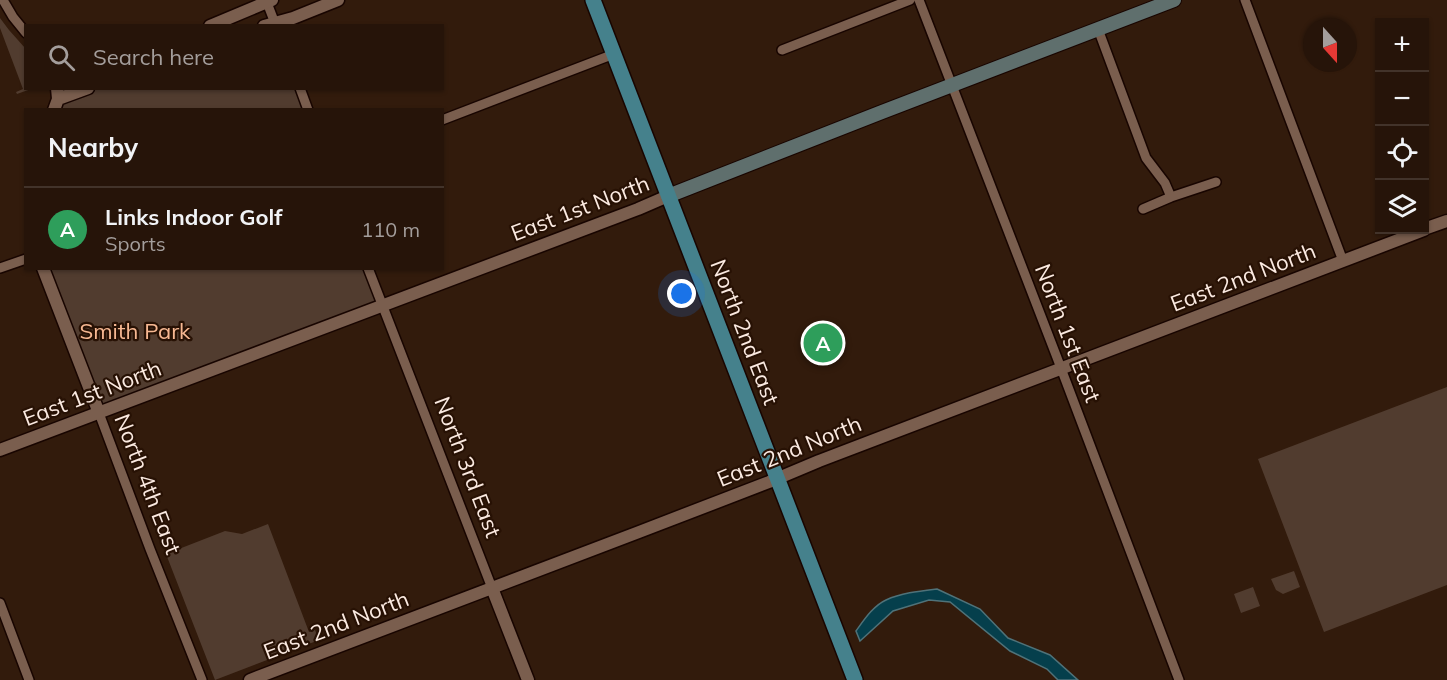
<!DOCTYPE html>
<meta charset="utf-8">
<style>
body{margin:0;font-family:Mulish,sans-serif;background:#2e1d12;color:#f1f3f6}
.controls{position:absolute;right:18px;top:18px;display:grid;overflow:hidden;border-radius:0px;box-shadow:0 2px 4px #0004}
.controls button{width:54px;height:54px;display:grid;place-items:center;padding:0;border:0;border-bottom:2px solid #42332a;background:#261409;color:#f1f3f6;font:30px sans-serif}
.compass{position:absolute;left:1303px;top:18px;width:54px;height:54px;border-radius:50%;background:#261409;box-shadow:0 2px 4px #0004;rotate:159deg}
.you{position:absolute;left:682px;top:294px;width:21px;height:21px;margin:-15px;border:4px solid #fff;border-radius:50%;background:#1a73e8;box-shadow:0 0 0 9px #1a73e833}
.badge{display:grid;place-items:center;width:39px;height:39px;border-radius:50%;background:#5ac8e6;color:#fff;font-size:20px;font-weight:700}
.pin{position:absolute;translate:-50% -50%;border:3px solid #fff;box-shadow:0 2px 6px #0006}
.list{margin:0;padding:0;list-style:none}
h2{display:flex;justify-content:space-between;align-items:center;height:78px;margin:0;padding:0 24px;font-size:26px}
h2 small{font-size:20px;font-weight:400;color:#a49e9c}
.list li{display:grid;grid-template-columns:39px 1fr auto;gap:18px;align-items:center;box-sizing:border-box;height:84px;padding:0 24px;border-top:2px solid #42332a}
.list b{display:block;font-size:22px;white-space:nowrap}
.list p{margin:0;font-size:20px;white-space:nowrap;color:#a49e9c}
.list em{font-size:20px;font-style:normal;color:#a49e9c}
.icon{flex:none;width:33px;height:33px;fill:none;stroke:currentColor;stroke-width:2;stroke-linecap:round;stroke-linejoin:round}
.map{position:relative;flex:none;width:1447px;height:680px;overflow:hidden}
.search{position:absolute;background:#261409;box-shadow:0 2px 4px #0004;left:24px;top:24px;width:420px;height:66px;display:flex;align-items:center;gap:15px;box-sizing:border-box;padding:0 21px;border-radius:0px;color:#a49e9c;font-size:22px}
.panel{position:absolute;background:#261409;box-shadow:0 2px 4px #0004;left:24px;top:108px;width:420px;height:162px;border-radius:0px}
.map>svg:first-child{display:block}
.green{fill:#513c2f}
.water{fill:#053f4c;stroke:#4f7279;stroke-width:1.5}
.lines{fill:none;stroke-linecap:round;stroke-linejoin:round}
.minor-casing{stroke:#180500;stroke-width:12}
.tertiary-casing{stroke:#180500;stroke-width:15}
.secondary-casing{stroke:#180500;stroke-width:16}
.primary-casing{stroke:#180500;stroke-width:18}
.minor{stroke:#7a5e4e;stroke-width:9}
.tertiary{stroke:#7a5e4e;stroke-width:12}
.secondary{stroke:#5f6f6d;stroke-width:14}
.primary{stroke:#45818c;stroke-width:15}
.labels{text-anchor:middle;stroke-width:4.5;stroke-linejoin:round;paint-order:stroke}
.street-label{font-size:22px;fill:#fbeae1;stroke:#271104}
.park-label{font-size:22px;fill:#f7b892;stroke:#271104}
</style>
<div class="map">
<svg width="1447" height="680" viewBox="0 0 1447 680">
<rect width="100%" height="100%" fill="#321b0c"/>
<path class="green" d="M0,18L9,30L25,48L26,88L31,89L17,94L16,92L23,89L0,28Z
M90,88L300,89L308,110H56L61,100Z
M43,269H368L382,305L99,413Z
M1447,387V585L1324,632L1258,459Z
M268,524L309,632L315,630L319,640L215,680L166,554L225,531L242,534Z
M1294,571L1300,587L1283,594L1276,590L1271,579Z
M1253,587L1260,606L1241,613L1234,594Z"/>
<path class="water" d="M937,589L980,609L1008,638L1050,655L1078,680H1058L1047,669L1010,651L950,602L929,600L893,611L860,641L856,631C864,620 873,606 886,600C901,593 920,591 937,589Z"/>
<g class="lines">
<defs>
<path id="minor" d="M3,0L13,17L26,33
M266,0L276,26
M919,0L1056,355L1179,680
M1245,0L1343,261
M1098,29L1146,158L1165,183L1171,197
M782,50L910,0
M300,88L308,110
M442,120L614,54
M1143,209L1171,197L1216,182
M0,268L26,259
M368,268L492,588
M99,413L150,549L202,680
M0,603L29,680"/>
<path id="tertiary" d="M210,26L272,0
M264,26L293,18L338,0
M58,99L88,88
M54,110L58,99L57,88
M1424,229L1447,221
M43,268L99,413
M0,450L638,209L668,196
M492,588L528,680
M250,680L639,532L769,482L819,461L1424,230"/>
<path id="secondary" d="M668,196L882,112L1174,0"/>
<path id="primary" d="M593,0L855,680"/>
</defs>
<use href="#minor" class="minor-casing"/>
<use href="#tertiary" class="tertiary-casing"/>
<use href="#secondary" class="secondary-casing"/>
<use href="#primary" class="primary-casing"/>
<use href="#minor" class="minor"/>
<use href="#tertiary" class="tertiary"/>
<use href="#secondary" class="secondary"/>
<use href="#primary" class="primary"/>
</g>
<g class="labels">
<g class="street-label">
<text transform="translate(580 208) rotate(-21)" y="8">East 1st North</text>
<text transform="translate(1243 277) rotate(-21)" y="8">East 2nd North</text>
<text transform="translate(745 332) rotate(69)" y="8">North 2nd East</text>
<text transform="translate(1068 333) rotate(69)" y="8">North 1st East</text>
<text transform="translate(92 393) rotate(-21)" y="8">East 1st North</text>
<text transform="translate(789 451) rotate(-22)" y="8">East 2nd North</text>
<text transform="translate(468 467) rotate(69)" y="8">North 3rd East</text>
<text transform="translate(148 484) rotate(69)" y="8">North 4th East</text>
<text transform="translate(336 625) rotate(-21)" y="8">East 2nd North</text>
</g>
<g class="park-label">
<text x="135" y="339">Smith Park</text>
</g>
</g>
</svg>
<div class="controls">
<button>+</button>
<button>−</button>
<button><svg class="icon" aria-label="locate" viewBox="0 0 24 24"><circle cx="12" cy="12" r="6"/><path d="M12 2v4M12 18v4M2 12h4M18 12h4"/></svg></button>
<button><svg class="icon" aria-label="layers" viewBox="0 0 24 24"><path d="M12 4l9 5-9 5-9-5zM3 14l9 5 9-5"/></svg></button>
</div>
<svg class="compass" viewBox="-18 -18 36 36"><path d="M0-13l5 13h-10z" fill="#e53935"/><path d="M0 13l5-13h-10z" fill="#a49e9c"/></svg>
<div class="you"></div>
<div class="pin badge" style="left:823px;top:343px;background:#2e9e5b">A</div>
<div class="search"><svg class="icon" aria-label="search" viewBox="0 0 24 24"><circle cx="10" cy="10" r="6"/><path d="M15 15l6 6"/></svg>Search here</div>
<section class="panel">
<h2>Nearby<small></small></h2>
<ul class="list">
<li><span class="badge" style="background:#2e9e5b">A</span><div><b>Links Indoor Golf</b><p>Sports</p></div><em>110 m</em></li>
</ul>
</section>
</div>
